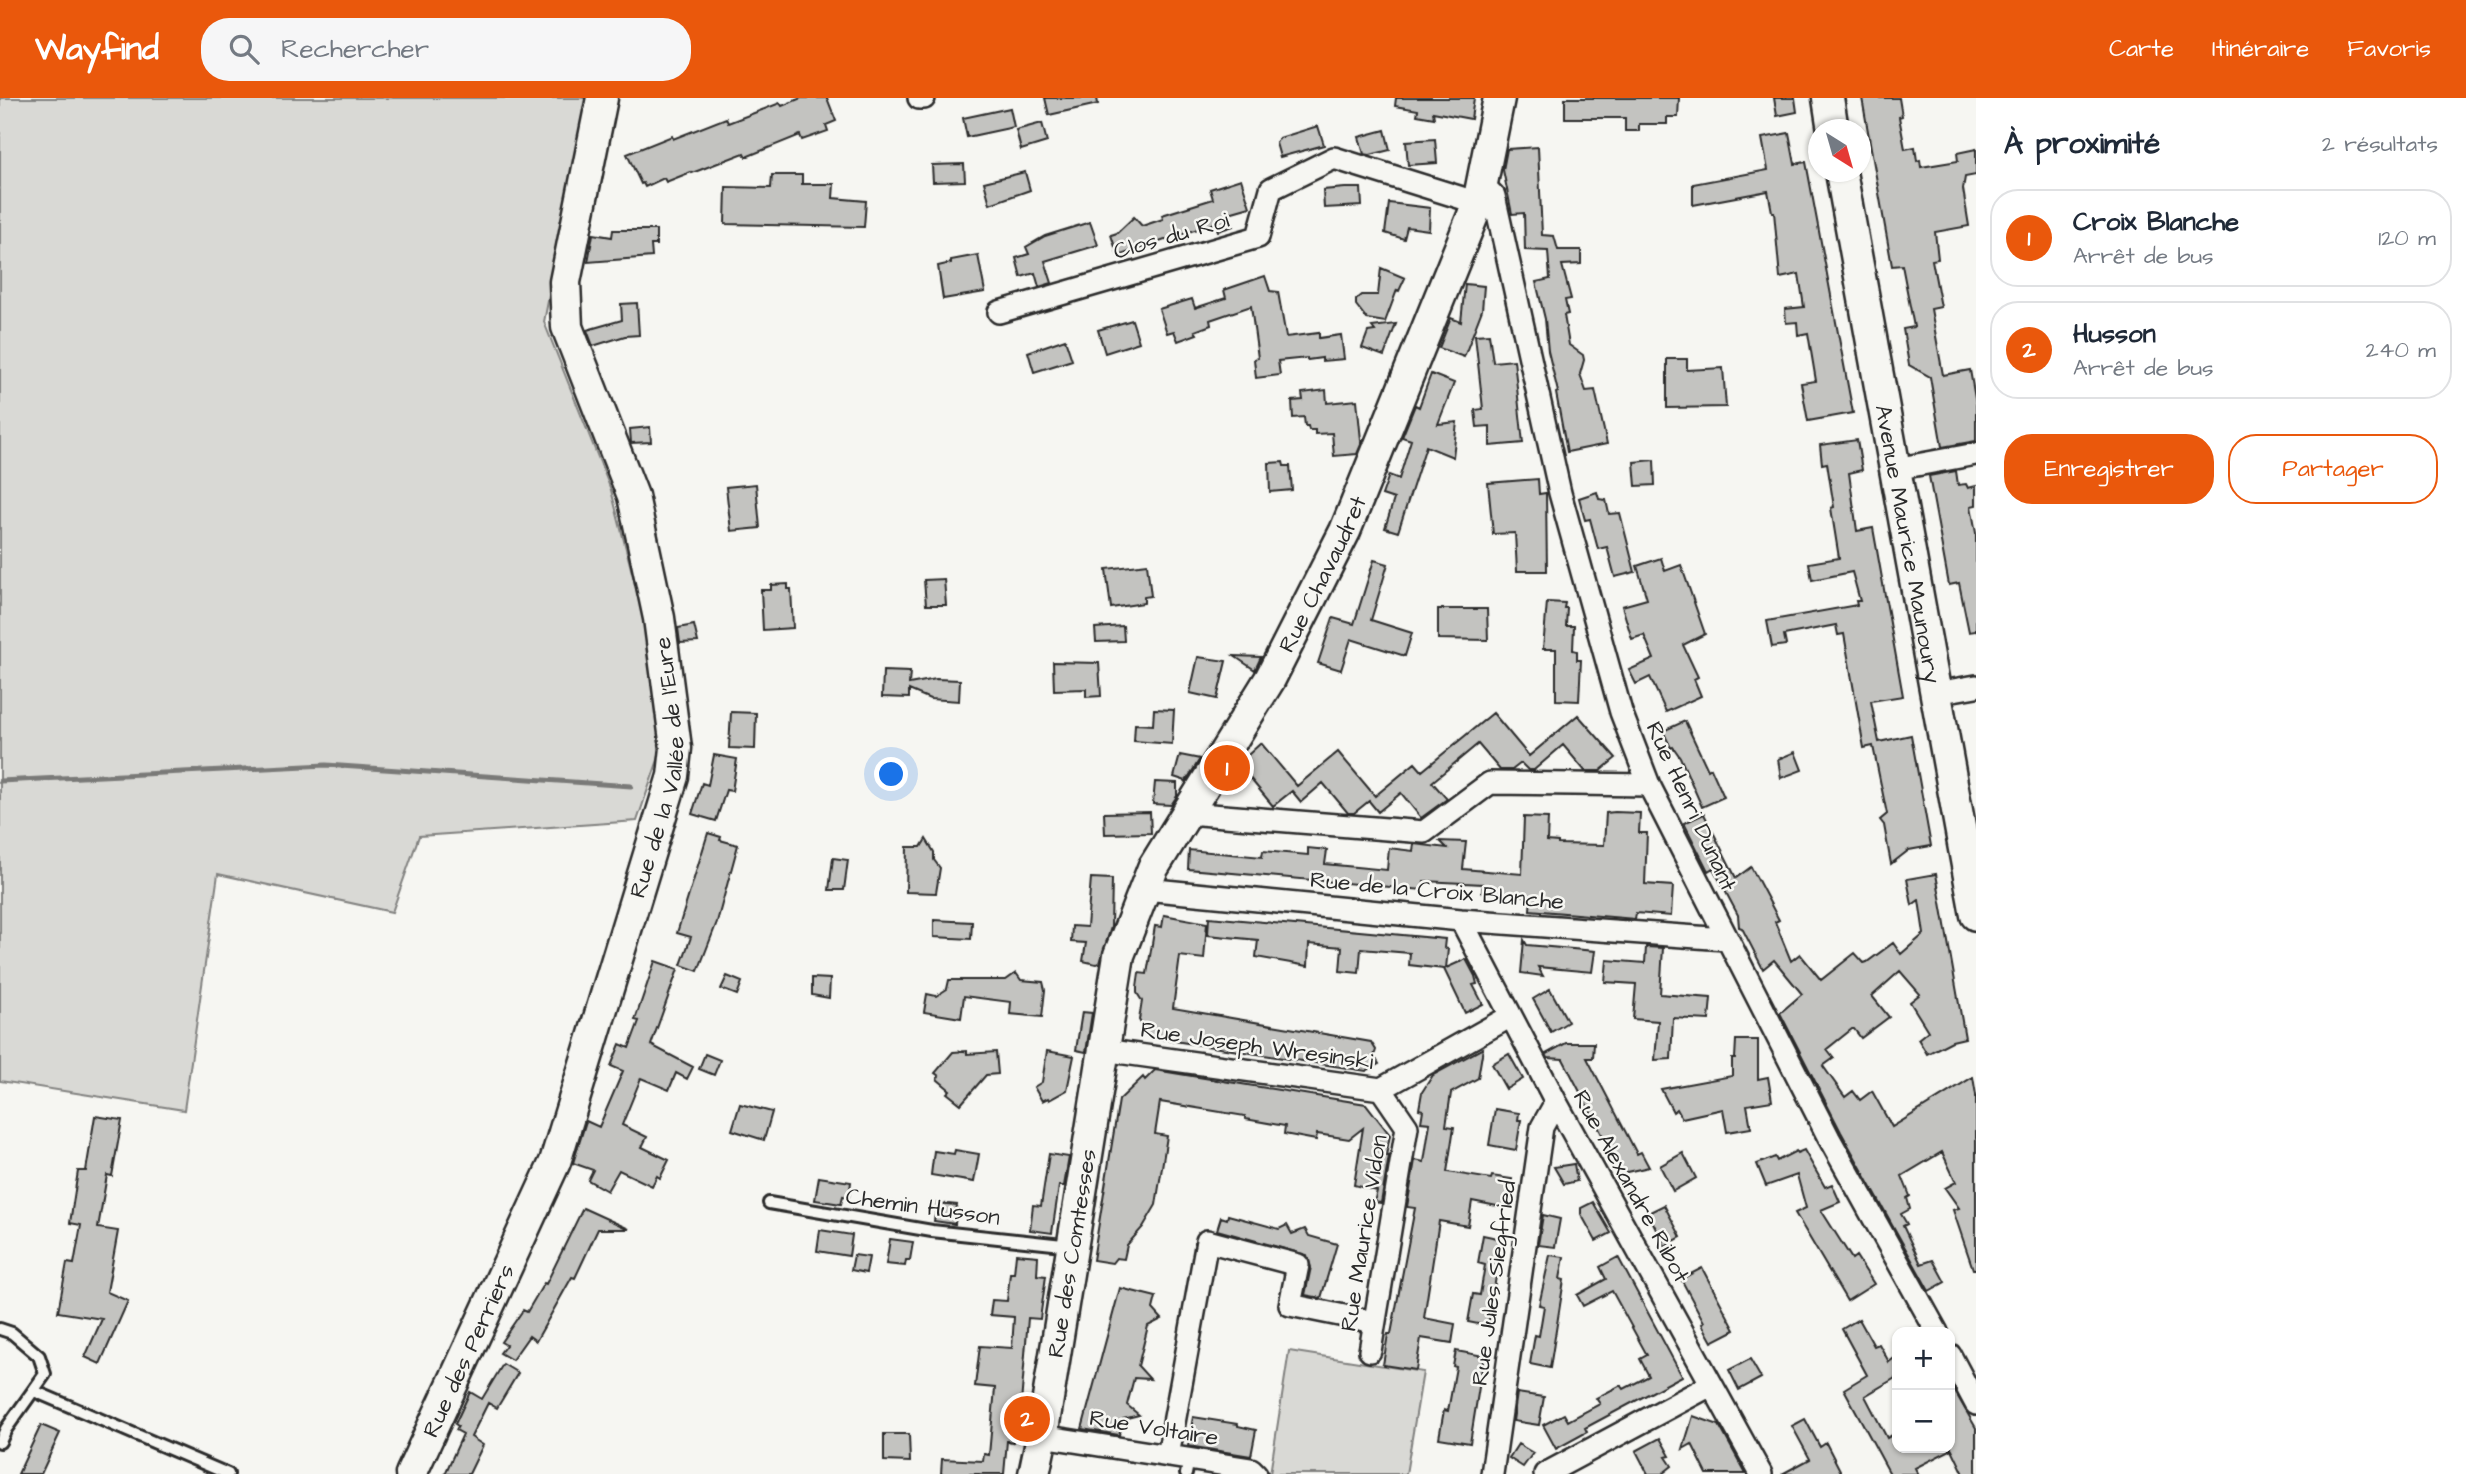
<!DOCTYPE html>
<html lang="fr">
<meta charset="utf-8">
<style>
body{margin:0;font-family:"Architects Daughter",sans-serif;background:#f6f6f7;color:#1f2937}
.controls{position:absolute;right:21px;bottom:21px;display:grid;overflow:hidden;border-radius:14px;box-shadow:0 2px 5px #0004}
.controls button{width:63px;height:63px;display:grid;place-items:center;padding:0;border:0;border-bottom:2px solid #e0e1e3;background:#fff;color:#1f2937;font:35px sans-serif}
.compass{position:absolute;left:1808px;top:21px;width:63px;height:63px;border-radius:50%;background:#fff;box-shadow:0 2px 5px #0004;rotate:143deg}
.you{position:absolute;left:892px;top:677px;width:24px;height:24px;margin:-18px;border:5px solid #fff;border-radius:50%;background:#1a73e8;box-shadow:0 0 0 10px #1a73e833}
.badge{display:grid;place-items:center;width:46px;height:46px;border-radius:50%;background:#ea580c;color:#fff;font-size:23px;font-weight:700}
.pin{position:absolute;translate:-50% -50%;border:4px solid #fff;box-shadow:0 2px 7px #0006}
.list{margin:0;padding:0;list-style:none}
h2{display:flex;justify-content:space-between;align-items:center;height:91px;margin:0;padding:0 28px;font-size:30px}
h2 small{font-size:23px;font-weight:400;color:#747a83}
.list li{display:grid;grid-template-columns:46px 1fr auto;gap:21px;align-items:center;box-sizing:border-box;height:98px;margin:0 14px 14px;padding:0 14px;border:2px solid #e0e1e3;border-radius:28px}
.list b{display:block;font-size:26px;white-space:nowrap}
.list p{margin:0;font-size:23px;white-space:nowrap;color:#747a83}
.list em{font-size:23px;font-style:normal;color:#747a83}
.actions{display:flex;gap:14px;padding:21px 28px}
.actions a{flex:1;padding:16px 0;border:2px solid #ea580c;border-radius:28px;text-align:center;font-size:24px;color:#ea580c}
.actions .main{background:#ea580c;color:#fff}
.icon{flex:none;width:38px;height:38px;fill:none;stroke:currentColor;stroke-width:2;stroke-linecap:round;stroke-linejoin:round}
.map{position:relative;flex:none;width:1976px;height:1376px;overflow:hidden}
header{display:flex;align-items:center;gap:42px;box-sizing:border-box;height:98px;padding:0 35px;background:#ea580c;color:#fff}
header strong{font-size:33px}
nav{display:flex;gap:38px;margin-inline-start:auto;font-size:24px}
.search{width:490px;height:63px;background:#f6f6f7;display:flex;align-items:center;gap:18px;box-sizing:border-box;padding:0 24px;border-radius:28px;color:#747a83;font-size:26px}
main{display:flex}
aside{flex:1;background:#fff}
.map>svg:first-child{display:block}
.green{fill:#d9d9d5;stroke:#828280;stroke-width:2}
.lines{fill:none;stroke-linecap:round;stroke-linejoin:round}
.stream{stroke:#7a7a78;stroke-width:5}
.building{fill:#c3c3c0;stroke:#2b2b2b;stroke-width:2}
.lane-casing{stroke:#2b2b2b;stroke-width:16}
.street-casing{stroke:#2b2b2b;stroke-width:26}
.secondary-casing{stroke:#2b2b2b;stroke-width:35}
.lane{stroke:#f6f6f2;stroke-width:10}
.street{stroke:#f6f6f2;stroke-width:21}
.secondary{stroke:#f6f6f2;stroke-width:30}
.labels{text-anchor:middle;stroke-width:5;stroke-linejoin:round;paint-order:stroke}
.street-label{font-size:23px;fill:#2b2b2b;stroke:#f6f6f2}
</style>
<header>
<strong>Wayfind</strong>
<div class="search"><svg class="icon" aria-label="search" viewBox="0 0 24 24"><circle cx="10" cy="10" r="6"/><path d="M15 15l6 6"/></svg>Rechercher</div>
<nav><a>Carte</a><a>Itinéraire</a><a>Favoris</a></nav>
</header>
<main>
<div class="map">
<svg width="1976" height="1376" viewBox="0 0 1976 1376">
<rect width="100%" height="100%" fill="#f6f6f2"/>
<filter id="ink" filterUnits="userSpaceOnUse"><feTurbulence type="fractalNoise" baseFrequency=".0143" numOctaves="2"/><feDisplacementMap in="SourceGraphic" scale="14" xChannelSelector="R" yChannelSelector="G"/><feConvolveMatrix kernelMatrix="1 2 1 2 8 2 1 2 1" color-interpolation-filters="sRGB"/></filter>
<g filter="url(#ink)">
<path class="green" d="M0,0H587L544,224L611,392L648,537L661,653L637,723L419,738L392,814L218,776L184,1012L0,983Z
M1289,1253L1423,1274L1406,1376H1270Z"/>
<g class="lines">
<path class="stream" d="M0,683L326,667L631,688"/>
</g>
<path class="building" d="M801,0H827L836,23L826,27L828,33L802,42L800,37L746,59L744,55L692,75L691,74L666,84L664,80L645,89L643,85L641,86L627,56L672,38L673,41L726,20L728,25L780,5L782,8Z
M1045,0H1097L1098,6L1049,17Z
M1396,0H1474L1471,21L1433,14L1434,20L1417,17L1418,12L1395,8Z
M1565,0H1679L1678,19H1667V26H1639V33H1625V20H1565Z
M1774,0H1795L1797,14L1777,18Z
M1862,0H1899L1902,18L1899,19L1905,51L1915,49L1917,63L1920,62L1921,69L1958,63L1957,55L1976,51V77L1965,79L1963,91L1969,128L1935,134L1938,161L1932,162L1941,209L1931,211L1943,277L1970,272L1976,306V343L1942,349L1930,279L1909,267L1903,231L1914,229L1902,167L1892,168Z
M1010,10L1014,29L967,39L963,20Z
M1042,25L1047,44L1021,52L1016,32Z
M1318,28L1324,47L1280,59L1276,45L1279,40Z
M1385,32L1390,52L1370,57L1364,56L1359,39Z
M1789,35L1795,66L1806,64L1853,315L1808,323L1801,285L1816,283L1808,235L1798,237L1797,224L1786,225L1785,211L1804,209L1799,176L1780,180L1774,114H1772L1768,93L1693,107V86L1768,72L1762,40Z
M1435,41L1437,65L1408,67L1406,43Z
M1538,49L1542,137L1554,138L1558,152H1581V166L1562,167L1571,201L1565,202L1568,216L1564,217L1569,247L1583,257L1584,262L1580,276L1586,293L1595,292L1607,346L1567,354L1556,295L1558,294L1548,253L1545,221L1536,184L1550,181L1548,153L1525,152L1524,115L1512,116L1503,72L1507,51Z
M964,66L965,83L933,84L932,67Z
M1025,74L1030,92L990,106L984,84Z
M772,77H802V86H834L833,100L866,103L864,129L725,126L726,89L771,90Z
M1241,81L1250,109L1229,115L1233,128L1218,133L1215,125L1118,158L1111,137L1117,135L1134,119L1142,128L1163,121L1162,117L1213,101L1210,91Z
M1345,90H1361L1362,108L1324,110L1323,92Z
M1389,105L1430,110L1429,132L1407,129L1404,141L1385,135Z
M1090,124L1098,147L1045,163L1052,185L1039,189L1035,175L1021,179L1016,160L1029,156L1026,149L1045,138Z
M613,132H656V147H651L652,159L588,164L593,136L612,139Z
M978,157L985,194L943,201L938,168L951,165V162Z
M1381,170L1405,180L1399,193L1397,192L1385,224L1367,221L1356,207V202L1362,197H1378Z
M1265,178L1270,193L1278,194L1286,239L1319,235V240L1341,237L1344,261L1322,263V260L1307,262V260L1278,263L1280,277L1256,280L1254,261L1258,260L1251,208L1210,222L1211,227L1195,233L1197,236L1178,243L1174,233L1167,235L1159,211L1192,201L1195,210L1226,200L1224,192Z
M1465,186L1484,188L1482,212L1464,259L1439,250L1451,220L1461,224Z
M637,205L639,237L625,238L593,248L587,232L622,222L621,206Z
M1132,222L1139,244L1105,255L1098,232Z
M1396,226L1384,258L1362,250L1368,234L1375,233L1372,229Z
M1489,236L1493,264L1514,262L1523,345L1490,348V328L1477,329L1475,312L1483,311L1475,237Z
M1065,241L1072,262L1034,274L1028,254Z
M1667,261H1687V272L1723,270L1726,309L1667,310Z
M1431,276L1454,285L1438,326L1457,324L1453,359L1426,348L1398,434L1385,430L1394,401L1382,397L1389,377L1399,381L1411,342L1402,339L1415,307L1419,309Z
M1326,292L1327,305L1357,302L1361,342H1363L1357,356L1334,358L1332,335L1315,336V332H1309L1308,328H1305L1304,319L1293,320L1292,303L1303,302L1302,295Z
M650,329L651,344L631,345L630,331Z
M1857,342L1862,372L1849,375L1857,433L1873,430L1903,598L1871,603L1875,624L1879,644L1911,637L1931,748L1909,752L1891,766L1884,727L1880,722L1887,716L1881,687L1873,648L1864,650L1844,536L1838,537L1836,527L1784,537L1786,547L1772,549L1767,523L1857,507L1856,503H1860L1852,474L1812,482L1809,465L1839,460L1831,410L1834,409L1827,365L1822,366L1820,347Z
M1654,362L1655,387L1636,388L1634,364Z
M1283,364L1284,368H1290L1292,392L1270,394L1269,365Z
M1956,373L1958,387L1966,386L1968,390L1976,388V407L1971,408L1976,435V533L1969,534L1959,485L1949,487L1929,378Z
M1538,381L1539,396L1546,395L1547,473H1517L1515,435L1493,436L1488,385Z
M756,386L760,430L731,433L726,389Z
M1597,394L1599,401L1606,402L1609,416L1620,415L1635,474L1615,479L1607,449L1598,451L1590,421L1585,422L1579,400Z
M1661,460L1665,473L1681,467L1705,536L1683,547L1698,579L1694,581L1701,598L1666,614L1650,579L1636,586L1629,572L1654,561L1644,537L1632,541L1622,508L1647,501L1637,468Z
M1374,462L1388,466L1371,522L1412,535L1405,558L1351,541L1341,572L1318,565L1333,520L1354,526Z
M1147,466L1151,498L1144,499V505L1111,510L1106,471Z
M944,481L946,507H926L924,482Z
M788,486V491H791L793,530L763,532L761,492H771V487Z
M1547,504L1565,505L1564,510H1567L1566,528H1574L1573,552L1577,553V562H1581L1579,603L1556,602V551H1543Z
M1438,511H1487L1488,542L1438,541Z
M694,527L698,544L680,545L678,530Z
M1123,528L1124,543L1096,544L1095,530Z
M1234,558L1261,559L1255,572Z
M1198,559L1226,563L1217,601L1190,595Z
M1053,564L1099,565L1101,598L1086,599V591L1054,592Z
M883,573L910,574L909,586L936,581L960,582L959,603L930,601L909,592V600L882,599Z
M1154,611L1174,612L1172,646L1134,643L1135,626L1153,627Z
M731,614L756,615L755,651L729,650Z
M1493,615L1529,658L1578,617L1616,660L1600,673H1585L1563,647L1534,672H1528L1521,665L1512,672H1500L1478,646L1432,684L1447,701L1421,720L1401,695L1378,714L1369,703L1354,715H1348L1323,685L1301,704L1292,693L1273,708L1238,666L1261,645L1297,688L1338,654L1375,698L1415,665L1422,673Z
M1685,623L1708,672L1711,670L1724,699L1702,709L1680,659L1673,649L1671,650L1663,633Z
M1795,654L1802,672L1781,680L1778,661Z
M714,657L737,661L732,693L726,692L716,723L692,716L702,685L708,687Z
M1180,657L1200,661L1186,683L1174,679Z
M1155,684L1177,685V698L1171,707L1153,706Z
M1150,714L1151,735L1105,736L1104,715Z
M1615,714L1640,715L1639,735H1647L1645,786L1673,788L1671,818L1636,815L1635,821L1530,812L1531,798L1482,794L1483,786L1424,783L1423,792L1188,771L1189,752L1262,759L1263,753L1308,757V750L1327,752L1325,766L1387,772L1389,750L1413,753L1414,746L1447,750L1440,743L1466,744L1463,771L1522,776L1524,719L1548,720L1547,743L1558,744V746L1604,747L1606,715Z
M1704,716L1736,780L1751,769L1779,822L1775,824L1791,863L1800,856L1821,882L1855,855L1864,865L1867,864L1893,845L1901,856L1924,836L1919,802L1912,807L1907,781L1936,776L1965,940L1952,943L1927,956L1918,941L1928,933L1910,904L1920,896L1900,873L1872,898L1889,919L1861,940L1854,931H1852L1827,951L1834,960L1823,968L1845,999L1853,993L1860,1002L1872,993L1892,1029L1973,979L1976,997V1171H1973L1953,1112L1959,1110L1945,1090L1956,1084L1942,1054L1902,1078L1910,1098L1907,1100L1910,1111L1901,1116L1907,1126L1903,1128L1921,1166L1933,1162L1945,1184L1929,1193L1841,1034L1780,915L1802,896L1774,862L1763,871L1742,830L1739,829L1738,817L1713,770L1708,773L1684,725Z
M708,735L721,739L720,742L738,747L717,824L698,873L681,867L691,839L677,835Z
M926,741L934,754V762L940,770L936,795L906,794L907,749H921Z
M833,760L848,762L844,792H829Z
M1091,780L1112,781L1111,829L1100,865L1096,866L1083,863L1086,845L1071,844L1072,828L1087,829Z
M1164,817L1207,825L1204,861L1180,858L1173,910L1371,944L1376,952L1374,958L1379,966L1366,973L1149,939L1139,922L1142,903L1137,895V889L1139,875L1147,876L1155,828L1162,829Z
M1209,819L1445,841L1444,850L1448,851L1446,870L1466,861L1475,878L1477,886L1473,887L1483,906L1465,915L1444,871L1409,867L1410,855L1361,851L1359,875L1340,873L1342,849L1309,846L1308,868L1256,859L1258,842L1208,837Z
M934,822L972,824L971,841L934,839Z
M1524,842L1527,847L1595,853L1592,874L1538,869L1543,878L1521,875Z
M1646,849L1663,850L1660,896L1711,900L1709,922L1673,920L1671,961L1655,962L1658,923L1633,921L1636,886L1605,884L1607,862L1645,865Z
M655,863L678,871L651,947L693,969L687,981L676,975L669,992L641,980L622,1027L647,1039L642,1049L669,1062L660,1080L657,1078L652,1088L619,1072L607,1093L588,1082L593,1072L573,1065L586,1023L599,1029L623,973L611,968L620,946L629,950L639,923L635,922Z
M1016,875L1021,882L1043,884L1045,892L1042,919L1010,916L1011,904L964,898L961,920L924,914L927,896L936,898L947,891L949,882H1006Z
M727,878L742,884L737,897L721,891Z
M812,880L830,881L829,900L812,897Z
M1550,891L1568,924L1551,934L1533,901Z
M1082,914L1092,915L1086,954L1076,952Z
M1736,942H1758V981L1768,979L1772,1003L1747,1007L1751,1030L1727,1034L1723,1011L1682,1020L1677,1011L1673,1014L1661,991L1732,978V961H1735Z
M1566,945H1594L1593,960H1587L1637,1056L1641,1054L1649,1069L1622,1075L1563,961L1548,960L1546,956Z
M1483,950L1478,980L1451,995L1446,1028L1454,1029L1447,1074L1491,1081L1492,1078L1512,1081L1507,1110L1472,1103L1468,1128L1439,1123L1424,1220L1455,1226L1452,1245L1421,1240L1416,1272L1383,1267L1388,1236H1391L1415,1110L1407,1109L1415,1062L1424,1064L1430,1025L1421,1024L1423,1012L1419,1011L1422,994L1433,977Z
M967,953V956L996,954L998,976L986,977L961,1006L947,995L950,992L937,981L939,978L935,975L953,954Z
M1047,953L1074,958L1067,992L1049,1002L1048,1000L1042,1003L1034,989L1042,984Z
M705,956L720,962L714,977L699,971Z
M1509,956L1523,981L1506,991L1492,966Z
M1155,972L1366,1006L1390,1037L1386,1058H1389L1381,1105L1374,1104L1377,1093L1354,1087L1363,1030L1349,1041L1317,1036L1316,1042L1284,1036L1285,1028L1245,1021V1018L1160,1004L1155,1036L1167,1038L1156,1107L1143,1129L1127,1147L1124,1161L1116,1160L1112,1165L1093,1162L1119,1002L1143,979L1145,982Z
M740,1006L772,1014L764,1042L732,1032Z
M1495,1011L1519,1015L1518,1022H1521L1516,1052L1489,1047Z
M95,1018L122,1022L112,1078L107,1077L98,1130L118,1133L107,1194L128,1203L100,1266L85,1259L102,1221L58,1214L67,1165L74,1166L81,1127L70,1125L78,1073H86Z
M955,1052L979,1056L974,1084L931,1077L934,1053L954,1056Z
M1804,1052L1825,1089L1832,1086L1840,1104L1821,1112L1852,1161L1856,1158L1874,1186L1847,1203L1795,1115L1806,1110L1797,1077L1766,1088L1757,1066L1775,1059L1777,1063L1796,1053L1797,1055Z
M1683,1055L1696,1080L1673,1093L1660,1068Z
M1049,1056L1069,1059L1064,1088H1059L1052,1135L1030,1132L1033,1107L1041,1108Z
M1574,1066L1577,1083L1564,1086L1554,1069Z
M819,1079L851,1084L849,1099L843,1098L841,1106L815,1102Z
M1593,1104L1611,1135L1596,1143L1581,1116V1110Z
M937,1105L957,1107L955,1126L934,1123Z
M1664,1107L1681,1139L1665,1148L1648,1115Z
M583,1110L629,1131H598L575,1180L572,1179L536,1243L529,1238L512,1262L500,1255L506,1247L501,1244L523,1212L527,1214L544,1185L546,1186Z
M1228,1117L1279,1131L1287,1127L1292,1136L1305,1131L1309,1138L1337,1146L1321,1200L1305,1197L1311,1169L1307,1157L1217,1132L1221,1119L1227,1121Z
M1543,1117L1560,1121L1555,1149L1538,1147Z
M820,1132L852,1137L849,1158L817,1153Z
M1483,1137L1502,1141L1488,1228L1468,1224L1473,1196L1480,1197L1485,1167L1478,1165Z
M890,1141L913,1144L910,1162H906L905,1168L886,1166Z
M1016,1156L1038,1158L1037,1177L1046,1178L1040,1221L1028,1220L1020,1318H1016L1013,1344L1007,1343L1004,1376H941L942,1361L983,1363L984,1356L989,1357L995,1290L975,1288L980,1248L1012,1250L1014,1219L990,1217L992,1202L1007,1203L1010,1175H1014Z
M854,1157L869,1159L866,1175L851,1172Z
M1550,1157L1564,1159L1560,1181L1564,1182L1550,1270L1530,1266L1535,1237L1539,1238L1544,1208L1539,1207Z
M1618,1159L1682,1278L1585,1330L1587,1334L1556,1351L1543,1327L1564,1316L1568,1323L1600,1306L1596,1300L1621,1287L1624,1291L1649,1278L1640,1261L1647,1257L1612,1193L1583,1208L1577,1197L1606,1181L1600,1169Z
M1702,1170L1735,1232L1712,1244L1702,1226L1704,1224L1681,1181Z
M1120,1190L1156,1199L1153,1211L1162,1221L1148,1228L1138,1268L1150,1281L1134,1280L1127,1307L1139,1317L1123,1321L1119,1337L1082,1331Z
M1859,1221L1874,1248L1879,1246L1889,1264L1897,1258V1279L1865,1298L1887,1340L1897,1334V1350H1951L1950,1285L1976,1330V1376H1964L1952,1351L1915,1370L1918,1376H1890L1844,1291L1867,1277L1842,1231Z
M1456,1253L1484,1258L1470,1345L1439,1340L1444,1312L1448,1313L1456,1269L1453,1268Z
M1750,1261L1761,1280L1739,1292L1729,1272Z
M503,1266L518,1275L497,1310L488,1305L471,1339L483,1347L469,1376H445L463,1336L456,1332L458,1328L455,1326L470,1294L482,1301Z
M1517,1295L1544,1299L1539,1327L1513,1323Z
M1693,1318L1719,1327L1746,1376H1707L1692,1346L1683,1351Z
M1193,1319L1238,1326V1328L1256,1332L1251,1358L1188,1348Z
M1805,1321L1820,1349L1826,1345L1842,1376H1782L1810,1361L1792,1328Z
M41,1327L60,1335L41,1376H18Z
M884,1336H909L910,1364L884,1363Z
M1660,1340L1670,1358L1666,1359L1672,1368L1662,1376H1648L1636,1353Z
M1518,1346L1533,1355L1523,1369L1509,1360Z"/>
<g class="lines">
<defs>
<path id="lane" d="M769,1105L932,1133L1072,1148
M0,1231L12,1235L39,1258L45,1276L6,1331L0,1344
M34,1293L228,1376
M1186,1376L1189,1361"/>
<path id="street" d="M919,0H924
M1481,85L1494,98L1560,395L1621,614L1649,687L1829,1040L1937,1234
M999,214L1258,139L1271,91L1334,60L1478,105
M1895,371L1976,356
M1936,595L1976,588
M1187,715L1424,734L1490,685L1649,687
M1145,791L1461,822L1725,841
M1461,822L1556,1004L1761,1376
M1103,952L1381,991L1511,918
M1370,1253L1407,1029L1381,991
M1950,1257L1976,1306
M1042,1338L1251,1371L1256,1376
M1168,1358L1207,1143L1298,1167L1290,1207L1374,1224
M1492,1376L1542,1029L1556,1004
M1545,1376L1711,1287"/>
<g id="secondary">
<path d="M1828,0L1833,32"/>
<path id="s1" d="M1841,74L1976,817"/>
<path id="s2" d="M411,1376L555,1064L673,678L676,650L659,520L633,398L567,229L565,184L602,0"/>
<path id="s3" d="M1034,1376L1042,1338L1119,857L1153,770L1270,581L1345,433L1478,105L1499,0"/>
</g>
</defs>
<use href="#lane" class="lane-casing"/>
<use href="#street" class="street-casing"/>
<use href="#secondary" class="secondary-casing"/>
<use href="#lane" class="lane"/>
<use href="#street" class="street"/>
<use href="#secondary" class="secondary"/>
</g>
</g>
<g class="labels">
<g class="street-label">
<text transform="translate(1171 137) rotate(-16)" y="8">Clos du Roi</text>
<text dy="8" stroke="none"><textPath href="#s1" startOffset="378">Avenue Maurice Maunoury</textPath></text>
<text dy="8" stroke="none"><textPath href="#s3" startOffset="959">Rue Chavaudret</textPath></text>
<text dy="8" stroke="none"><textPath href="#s2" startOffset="754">Rue de la Vallée de l'Eure</textPath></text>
<text transform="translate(1692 708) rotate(65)" y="8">Rue Henri Dunant</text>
<text transform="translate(1437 792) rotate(5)" y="8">Rue de la Croix Blanche</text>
<text transform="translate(1257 947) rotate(8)" y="8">Rue Joseph Wresinski</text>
<text transform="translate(1632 1088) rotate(61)" y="8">Rue Alexandre Ribot</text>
<text transform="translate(923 1108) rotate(8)" y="8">Chemin Husson</text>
<text transform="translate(1363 1135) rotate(-81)" y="8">Rue Maurice Vidon</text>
<text dy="8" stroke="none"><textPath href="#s3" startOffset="224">Rue des Comtesses</textPath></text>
<text transform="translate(1493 1185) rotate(-82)" y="8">Rue Jules Siegfried</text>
<text dy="8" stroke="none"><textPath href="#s2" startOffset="136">Rue des Perriers</textPath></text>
<text transform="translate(1154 1329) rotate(9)" y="8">Rue Voltaire</text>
</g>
</g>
</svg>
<div class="controls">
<button>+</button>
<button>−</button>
</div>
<svg class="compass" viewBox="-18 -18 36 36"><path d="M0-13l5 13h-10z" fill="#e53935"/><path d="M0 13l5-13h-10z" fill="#747a83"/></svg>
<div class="you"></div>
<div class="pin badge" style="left:1227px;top:670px">1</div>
<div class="pin badge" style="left:1027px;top:1321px">2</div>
</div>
<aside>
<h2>À proximité<small>2 résultats</small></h2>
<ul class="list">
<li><span class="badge">1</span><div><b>Croix Blanche</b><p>Arrêt de bus</p></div><em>120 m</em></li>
<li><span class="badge">2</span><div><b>Husson</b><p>Arrêt de bus</p></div><em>240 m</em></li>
</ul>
<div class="actions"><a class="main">Enregistrer</a><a>Partager</a></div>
</aside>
</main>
